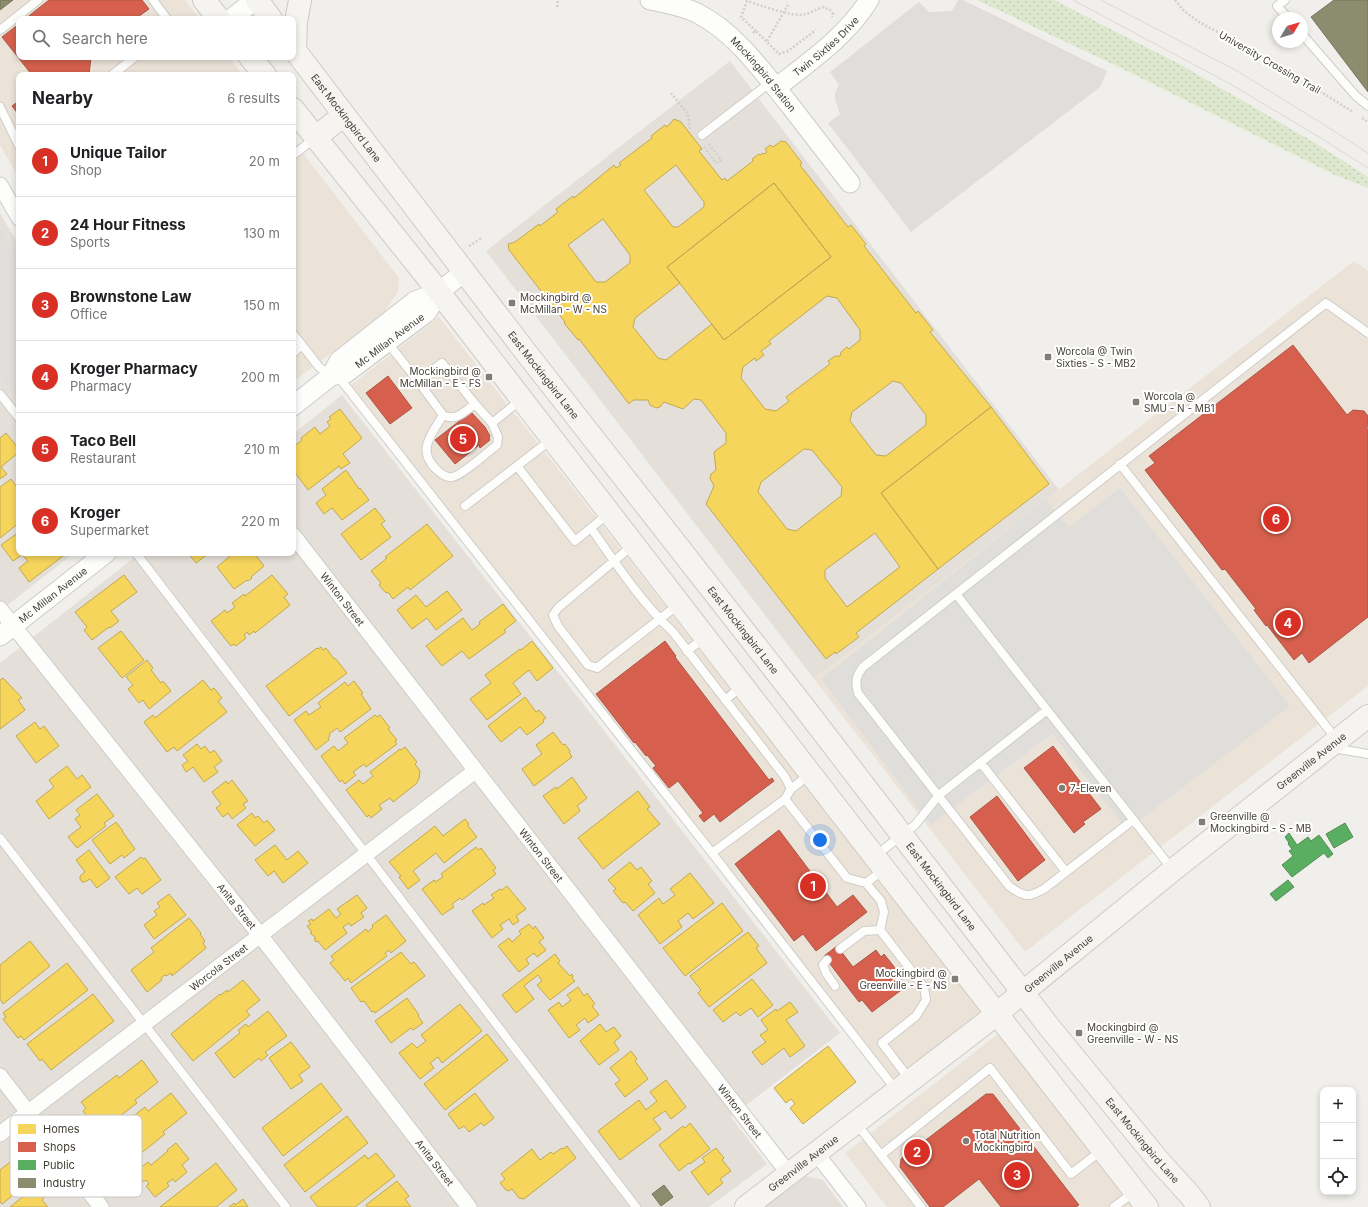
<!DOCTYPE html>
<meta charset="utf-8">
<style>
body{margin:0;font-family:Inter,sans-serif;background:#f6f6f6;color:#202124}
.controls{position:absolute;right:12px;bottom:12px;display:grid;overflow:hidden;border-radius:8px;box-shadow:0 2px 6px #0003}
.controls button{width:36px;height:36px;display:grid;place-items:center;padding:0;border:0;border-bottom:1px solid #e0e0e0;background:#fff;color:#202124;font:20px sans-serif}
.compass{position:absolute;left:1272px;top:12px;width:36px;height:36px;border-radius:50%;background:#fff;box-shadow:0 2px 6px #0003;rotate:52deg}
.you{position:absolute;left:820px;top:840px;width:14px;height:14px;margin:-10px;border:3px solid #fff;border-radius:50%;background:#1a73e8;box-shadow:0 0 0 6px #1a73e833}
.badge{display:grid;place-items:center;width:26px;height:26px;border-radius:50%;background:#d93025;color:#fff;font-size:13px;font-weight:700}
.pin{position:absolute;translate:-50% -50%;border:2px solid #fff;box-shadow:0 1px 4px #0006}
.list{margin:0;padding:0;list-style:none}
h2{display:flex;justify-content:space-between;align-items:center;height:52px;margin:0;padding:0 16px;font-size:17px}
h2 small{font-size:13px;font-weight:400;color:#757577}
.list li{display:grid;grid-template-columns:26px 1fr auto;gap:12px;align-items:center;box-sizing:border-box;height:72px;padding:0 16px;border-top:1px solid #e0e0e0}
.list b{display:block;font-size:15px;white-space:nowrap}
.list p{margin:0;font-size:13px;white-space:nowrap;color:#757577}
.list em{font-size:13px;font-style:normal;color:#757577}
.icon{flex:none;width:22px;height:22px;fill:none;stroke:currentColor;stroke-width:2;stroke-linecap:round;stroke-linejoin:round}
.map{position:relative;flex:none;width:1368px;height:1207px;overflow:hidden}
.search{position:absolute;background:#fff;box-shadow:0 2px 6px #0003;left:16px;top:16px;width:280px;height:44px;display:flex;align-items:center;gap:10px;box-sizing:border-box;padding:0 14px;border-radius:8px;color:#757577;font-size:15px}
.panel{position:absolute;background:#fff;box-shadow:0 2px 6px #0003;left:16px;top:72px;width:280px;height:484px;border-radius:8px}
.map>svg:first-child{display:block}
.residential{fill:#e4e0d9}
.commercial{fill:#ebe3d8}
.grass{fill:url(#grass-dots)}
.parking{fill:#e0dedb}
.homes{fill:#f6d55c;stroke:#c1a851;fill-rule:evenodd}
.shops{fill:#d6604d;stroke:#aa5647}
.public{fill:#5aae61;stroke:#548d55}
.industry{fill:#8c8c6e;stroke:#77755e}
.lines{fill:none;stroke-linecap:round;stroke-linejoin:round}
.service-casing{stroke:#ceccc9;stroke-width:10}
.minor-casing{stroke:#ceccc9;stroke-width:17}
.tertiary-casing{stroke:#ceccc9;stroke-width:21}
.secondary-casing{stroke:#cecbc3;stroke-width:24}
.path{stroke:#d1cfcb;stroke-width:2.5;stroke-dasharray:2 2;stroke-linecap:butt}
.service{stroke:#fdfdfc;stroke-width:8}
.minor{stroke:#fdfdfc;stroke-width:15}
.tertiary{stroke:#fdfdfc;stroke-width:19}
.secondary{stroke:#f6f4f0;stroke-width:22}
.tram{stroke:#d9d9d8;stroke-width:1}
.poi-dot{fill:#817d77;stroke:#fff;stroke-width:1.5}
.labels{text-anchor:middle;stroke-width:4;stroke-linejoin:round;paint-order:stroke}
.street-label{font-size:10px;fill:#454038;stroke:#fff}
.poi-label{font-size:10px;fill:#454038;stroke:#fff;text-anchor:start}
.key{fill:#fff;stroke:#c7c6c3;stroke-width:1}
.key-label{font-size:11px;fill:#454038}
</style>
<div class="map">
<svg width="1368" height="1207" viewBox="0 0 1368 1207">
<defs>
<pattern id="grass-dots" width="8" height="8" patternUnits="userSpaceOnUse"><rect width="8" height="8" fill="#dee8ce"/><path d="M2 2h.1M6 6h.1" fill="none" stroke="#c0c8b2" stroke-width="1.8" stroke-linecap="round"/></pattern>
</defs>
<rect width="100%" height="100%" fill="#f1efeb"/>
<path class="residential" d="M730,61L1059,490L814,679L486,251Z
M0,213L19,245V553H74L0,611Z
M342,395L840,1033L731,1117L767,1164L709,1207H0V663L140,553H293V434Z
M805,1176L823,1180L843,1207H764Z"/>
<path class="commercial" d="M0,0H185L200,19H19V57H229L243,75H19V178L0,145Z
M293,140L399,278L398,292L383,314L293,382Z
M1354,261L1368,271V686L1025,952L814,679Z
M439,317L984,1013L896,1082L351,385Z
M998,1034L1132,1207H887L845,1153Z"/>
<path class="grass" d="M977,0H1054L1183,66L1317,144L1368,177V188L1337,176L1121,68Z"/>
<path class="parking" d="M958,0H963L1107,71L1100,87L911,232L828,123L840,114L835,99V93L839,85L830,72L919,2L929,12L952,11Z
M0,229L19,258V401L0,377Z
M1120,488L1290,706L1127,830L1052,734L931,825L821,679L1046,499L1069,527Z"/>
<path class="homes" d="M674,119L681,122L702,149L699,151L722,180L725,178L727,181L753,161L752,159L759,154L760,155L763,153L764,154L767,152L765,149L770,145L773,147L781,141L786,142L802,163L800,165L848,227L851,225L866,244L864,246L916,313L918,311L933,330L930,332L991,407L881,493L938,569L856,633L859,637L836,654L835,652L826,659L706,504L714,486L710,478L711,474L716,470L714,452L726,443V433L701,400L694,399L683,409L664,402L660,407L656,408L650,405L648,400H633L629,404L579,339L578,340L564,323L565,322L509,250L508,244L515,242L539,224L540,226L558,212L556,209L573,196L574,198L614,165L616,168L621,165L619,163L652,138L651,136L665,125L667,127ZM676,165L704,202V207L678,227H673L644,190ZM774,183L831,257L724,340L712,324L666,360L658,358L633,327L635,318L680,283L667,267ZM603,219L630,255V263L605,282H596L568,245ZM827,296L837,298L860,330V340L849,349L847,347L841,352L840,356H835L828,361L830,364L786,397L789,401L776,411L765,409L741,378L743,367L755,358L756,361L764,355L761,351L771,344L769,341ZM893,381L901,383L926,415V425L886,456L876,455L850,421L852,412ZM804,449L812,450L842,487L841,496L796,531L787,529L758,492L761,482ZM875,533L900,567L847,607L825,578V570Z
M774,183L831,257L724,340L667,267Z
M991,407L1049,484L938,569L881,493Z
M340,409L362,438L343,454L350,463L341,469L339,466L308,490L293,470V447L302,440L301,438L315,427L320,434L330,426L327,422L331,419L329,417Z
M6,433L19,449V452L1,467L7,474L0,479V438Z
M346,470L359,489L360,488L369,500L342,520L332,508L324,514L316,503L326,495L322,489Z
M11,479L16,486L19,483V523L0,538V487Z
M375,508L385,521L381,524L391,537L361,560L341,534Z
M427,524L453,556L410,590L408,587L393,599L388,592L386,593L379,585L381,583L371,571L387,558L385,557Z
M19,532V553H67L29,582L19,568L28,561L22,555L13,561L1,545Z
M188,553H209L196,563Z
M229,553L233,555L235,553H254L264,566L251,577L252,578L248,581L247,580L234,589L217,567L229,557L228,554Z
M124,575L137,592L111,611L119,621L110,628L109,627L92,640L84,630L87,627L75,612Z
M272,575L288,594L284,597L290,605L255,633L254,631L249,635L247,632L244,635L246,638L236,646L234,644L231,646L211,621L225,610L227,613L235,607L232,603L244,594L245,596Z
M447,591L462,610L436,630L427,618L412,629L397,610L416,595L426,607Z
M503,604L516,621L504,630L506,632L469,659L462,651L442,666L426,646L463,618L472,630L480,624L479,622Z
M121,631L144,660L122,678L98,648Z
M532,641L553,668L537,681L529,670L513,683L521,694L487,720L470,699L491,683L485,675L520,649L521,650Z
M321,647L323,650L326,648L334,659L335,658L347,673L289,716L266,686L317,648L318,649Z
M147,660L153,668L151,670L161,683L163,681L171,691L149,709L143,700L139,703L128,689L133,685L126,677Z
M3,678L22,698L18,700L25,710L0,729V680Z
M203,680L211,690L214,688L222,698L218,701L227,712L177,751L174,747L167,752L144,722L153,715L155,718Z
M354,681L363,693L361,694L371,709L340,732L337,728L329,734L330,736L328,738L329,740L316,750L294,720L306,711L309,715L321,707L318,703L345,682L348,686Z
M525,697L536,712L539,710L546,718L543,720L544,722L527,735L520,727L501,742L488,726Z
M375,715L377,717L380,715L390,728L388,729L397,740L395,741L397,744L366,767L364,764L353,772L356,775L345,784L342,780L340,782L321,756L334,746L338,751L348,743L344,738Z
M35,722L40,729L44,726L59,746L36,763L16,736Z
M553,732L563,745L565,744L570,751L569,752L572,757L534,786L522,769L542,754L536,745Z
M197,744L201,749L205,746L210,753L214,750L222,761L214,767L218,772L204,782L193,767L186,772L182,765L188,761L183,755Z
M405,747L417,762L415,764L420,771L419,779L416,784L393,802L390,798L379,805L382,809L371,818L369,815L367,817L346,790L359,780L363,784L373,776L370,772L400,749L401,750Z
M67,766L77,779L82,775L91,787L49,819L36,801L54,787L49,780Z
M572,777L587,798L577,806L580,811L564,824L543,796L556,787L557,789Z
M232,780L248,801L243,804L246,808L232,819L228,813L223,817L216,808L221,804L212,792L226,781L228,784Z
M638,791L650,807L647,809L660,824L603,869L578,838Z
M97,794L114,816L104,823L106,826L77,848L68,837L81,827L75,819L80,815L76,810Z
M252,813L255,818L258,816L264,823L267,820L275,830L255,846L237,825Z
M465,819L469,824L468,826L477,837L444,863L436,853L413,871L420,880L408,889L399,877L401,876L389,862L435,826L443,836Z
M116,822L123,831H122L135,849L124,858L122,855L110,864L92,840Z
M275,845L287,860L298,851L308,863L283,883L274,871L268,876L255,860Z
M476,847L478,850L481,848L496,868L493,870L496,874L462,900L460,898L452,904L454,907L442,915L422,889L434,880L435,882L443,877L441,874Z
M89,850L110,878L97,888L90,879L85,882H82L80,879V876L85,872L76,860Z
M141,857L143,859L145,858L161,880L142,894L137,888L129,894L115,877Z
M630,862L637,870L641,867L652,881L648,884L655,893L633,911L625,902L623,903L613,891L616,889L608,880Z
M690,873L714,903L693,919L688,913L678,921L682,927L660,944L638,915L659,898L663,904L675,895L670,889Z
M507,886L526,909L516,916L519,921L513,925L509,919L500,925L503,929L492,938L472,911L483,903L484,905L494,898L491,895L500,889L502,890Z
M169,894L186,915L154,939L144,925L157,915L154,911L160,907L157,903Z
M357,895L367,908L361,913L364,917L351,926L349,923L343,927L347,933L325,950L318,941L316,942L314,939L316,938L310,933L312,932L307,926L311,924L308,921L312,919L313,921L329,909L336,918L341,914L337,909Z
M722,903L743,931L685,976L663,948Z
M386,915L406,941L391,953L389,950L385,953L387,956L351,983L348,978L345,981L330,963L334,960L331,956L366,929L368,932L373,927L372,925Z
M189,918L201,933L200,934L205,941L203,943L206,948L172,976L171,973L166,976L165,975L161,978L162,980L147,992L131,970L154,952L151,948Z
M529,924L533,929L535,926L544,938L539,942L546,950L537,957L534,953L526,959L529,964L519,972L498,946L509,938L512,942L521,934L519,931Z
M748,932L759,946L756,948L767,963L709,1007L698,993L701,990L690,976Z
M30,941L50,966L3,1004L0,999V965Z
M401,952L411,964L414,962L425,976L375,1013L374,1011L372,1012L364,1001L361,1002L351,988Z
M555,954L560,961L558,963L570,976L572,974L573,976L572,978L575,981L550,1000L537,985L542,981L538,975L524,986L534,999L516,1013L502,995Z
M67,963L88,990L24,1040L21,1036L18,1038L3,1019L6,1017L3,1013Z
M752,979L773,1005L758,1017L751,1008L740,1016L736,1012L723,1022L713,1010Z
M243,980L260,1000L246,1011L250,1015L193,1061L171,1034L220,994L221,995L227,990L228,992Z
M578,987L584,996L587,993L595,1004L592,1006L599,1015L588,1023L585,1018L576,1025L580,1030L569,1038L548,1010L559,1002L562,1007L571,1000L567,995Z
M93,994L114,1021L51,1070L42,1059L40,1061L27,1044Z
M407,998L419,1015L418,1016L423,1023L413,1030L411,1028L391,1043L375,1021Z
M790,1002L798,1012L786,1020L805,1046L790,1057L784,1048L762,1065L752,1052L766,1042L760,1035L768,1030L761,1020L776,1009L777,1011Z
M460,1004L482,1031L442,1063L438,1057L430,1063L434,1068L420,1079L399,1053L412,1043L417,1048L426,1041L421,1035Z
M268,1011L287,1036L265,1052L268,1055L261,1061L259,1058L234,1078L215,1053L240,1033L238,1030L246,1024L248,1027Z
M600,1024L606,1032L614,1027L621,1036L614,1042L619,1050L599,1065L580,1041Z
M487,1034L508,1060L445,1110L424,1084Z
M291,1042L310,1067L299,1075L303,1081L291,1089L269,1058Z
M828,1046L856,1082L803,1124L790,1108L795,1104L791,1099L786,1103L774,1088Z
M631,1051L637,1059L635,1061L648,1079L625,1097L615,1084L620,1080L610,1068Z
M142,1060L158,1082L135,1100L137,1103L99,1132L83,1111L86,1108L81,1102L117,1075L119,1078Z
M666,1080L686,1107L671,1119L665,1111L653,1119L661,1129L620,1160L598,1131L639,1100L646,1110L657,1101L650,1092Z
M321,1083L342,1110L283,1156L262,1128Z
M171,1093L187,1113L163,1132L165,1134L134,1159L132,1156L124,1162L112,1147L113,1145L109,1140L118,1133L116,1130L145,1107L148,1111Z
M475,1093L494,1118L484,1126L481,1123L469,1132L464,1126L459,1129L448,1114Z
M347,1116L368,1143L305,1192L284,1165Z
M690,1123L710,1149L690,1164L689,1163L679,1171L659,1145L683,1126L685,1128Z
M176,1143L189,1159L182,1165L187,1172L175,1182L173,1179L167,1183L169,1186L155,1197L146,1186L149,1184L146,1180L143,1182L138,1170L148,1162L151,1165L168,1151L167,1150Z
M567,1146L576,1158L524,1199L519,1198L512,1189L509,1191L506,1190L500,1183L505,1179L501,1174L532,1149L540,1160L551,1152L553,1154L562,1148L563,1149Z
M716,1148L724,1158L722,1160L731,1171L720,1179L723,1183L708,1195L691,1172L705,1162L702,1158Z
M376,1153L395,1176L355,1207H318L310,1197L365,1155L368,1159Z
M10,1162L27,1184L2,1204L0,1202V1170Z
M216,1163L237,1190L216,1207H160Z
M397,1181L409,1196L405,1199L411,1207H367L366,1205Z
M35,1187L44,1198L42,1200L48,1207H10Z
M243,1199L248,1207H229L234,1203L235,1205Z"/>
<path class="shops" d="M49,0H142L149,9L135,19H25Z
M19,24V57H91L89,75H32L2,37Z
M19,101V115L12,106Z
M1293,345L1347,415L1353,410L1364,411L1368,416L1367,429L1368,430V617L1309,663L1302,653L1294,660L1267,625L1266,626L1254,610L1256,609L1225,569L1222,570L1145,470L1155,463L1149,456Z
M388,376L412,408L390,424L366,393Z
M471,412L485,427L490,436L489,438L490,440L480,448L479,445L455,464L435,440Z
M665,641L676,656L675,657L769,780L772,778L774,781L720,822L714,814L704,822L699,816L703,813L678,781L669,788L653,768L656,766L647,755L646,756L635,742L634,743L596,694Z
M1053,746L1101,809L1083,822L1085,824L1074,833L1024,768Z
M997,796L1045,860L1018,881L970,817Z
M779,830L837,907L853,895L867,912L816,951L803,934L794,941L735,864Z
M837,946L853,967L876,950L881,957L884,954L903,978L899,981L904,988L872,1012L862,1000L859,1002L824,956Z
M986,1094H993L1079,1205L1076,1207H1001L979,1179L943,1207H930L900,1167L901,1159Z"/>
<path class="public" d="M1345,823L1353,837L1334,848L1326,834Z
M1289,833L1297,845L1308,837L1311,841L1319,835L1333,854L1328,858L1324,853L1292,877L1282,865L1293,856L1289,851L1292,849L1288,844L1289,843L1285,837Z
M1288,880L1294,887L1276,901L1270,894Z"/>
<path class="industry" d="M0,0H13L0,10Z
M1334,0H1368V92L1311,17Z
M664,1185L673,1197L661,1206L652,1194Z"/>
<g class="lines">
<defs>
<path id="service" d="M153,0L167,19
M1285,0L1277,6L1288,18
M0,30L38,0
M1302,34L1355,95L1368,106
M112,75L135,57
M0,107L19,146
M702,135L771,82
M293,155L314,139
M293,334L302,345L293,353
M387,342L418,381L442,363L475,404L492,423L522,399
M302,345L319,367L331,376
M337,375L712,853L896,1090
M418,381L443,415C456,422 464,412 475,404
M0,394L19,418
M443,415C432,434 416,450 436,469C440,473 446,478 452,477C460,477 489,451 497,445L498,437L492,423
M552,439L517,466L575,541L609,513
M1120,464L1337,740
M465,506L517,466
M591,528C616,564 641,602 673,632L785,777L791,789L785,799L847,878L866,883L881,901L884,912L880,930L924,987L926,1000L916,1016L882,1043L910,1080
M633,545L558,608L553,615L558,626L588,665L597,668L679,604
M136,553L636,1207
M956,594L1172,869
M687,651L704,638
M725,700L741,687
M1333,748L1368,754
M981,763L1066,872
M791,789L810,774
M1133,820L1044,889C1028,898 1024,897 1009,886L858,693C855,682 856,676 863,667L1326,303L1368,333
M0,838L286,1207
M712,853L785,799
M875,856L915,825L939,795L1047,710
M866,883L883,870
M840,949L864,931L880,930
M827,960L823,965L826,973L835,986
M856,1123L881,1155L990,1068L1071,1174L1102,1150
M881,1155L921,1207
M1114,1207L1134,1192"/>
<g id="minor">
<path d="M0,185L19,218"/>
<path id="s1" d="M293,535L789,1174"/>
<path id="s2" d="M0,609L260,935L469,1207"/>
<path d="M0,1076L101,1207"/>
<path id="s3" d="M0,1134L475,771"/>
<path d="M816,1153L858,1207"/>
</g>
<g id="tertiary">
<path id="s4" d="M650,0C666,3 682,6 697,13C736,33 762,71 789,104C809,130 830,157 850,183"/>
<path d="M231,19L255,0"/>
<path id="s5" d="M776,88C810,61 846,37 869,0"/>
<path d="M331,376L339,361L415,301L439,292"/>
<path id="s6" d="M293,406L331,376L346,373L427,312L439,292L464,272"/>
<path id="s7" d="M0,636L106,553"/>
</g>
<g id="secondary">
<path d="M204,0L219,19"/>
<path d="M257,0L271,19"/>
<path id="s8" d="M293,48L528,355L803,706L1050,1028L1159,1161L1189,1194L1199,1207"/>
<path d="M295,50L296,22L300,0"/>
<path d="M250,57L265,75"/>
<path d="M293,109L439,292L840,812L1147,1207"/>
<path d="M316,137L344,115"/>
<path id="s9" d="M746,1207L984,1024L1173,870L1368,716"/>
</g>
</defs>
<use href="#service" class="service-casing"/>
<use href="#minor" class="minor-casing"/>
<use href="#tertiary" class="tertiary-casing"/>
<use href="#secondary" class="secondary-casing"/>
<path class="path" d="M1175,0L1184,11L1199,22L1278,65L1353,112
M557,7L558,0
M756,31L741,17L747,1C760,5 794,18 806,14C812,12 817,9 824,7L830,10L833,14L832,17
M753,33L756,31L779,54L788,51L816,30
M767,41L788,5
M671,93L688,114L690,129
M1362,118L1368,122
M704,147L716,163L721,160L709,144
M469,246L482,238"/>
<use href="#service" class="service"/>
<use href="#minor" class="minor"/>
<use href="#tertiary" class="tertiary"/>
<use href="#secondary" class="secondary"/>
<path class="tram" d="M1073,0L1232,85L1319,137L1368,168
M1101,0L1239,72L1326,126L1368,153"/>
</g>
<g class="poi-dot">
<rect x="508" y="299" width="8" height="8" rx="2"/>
<rect x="1044" y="353" width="8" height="8" rx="2"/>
<rect x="485" y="373" width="8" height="8" rx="2"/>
<rect x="1132" y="398" width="8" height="8" rx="2"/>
<circle cx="1062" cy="788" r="4"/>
<rect x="1198" y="818" width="8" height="8" rx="2"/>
<rect x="951" y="975" width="8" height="8" rx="2"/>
<rect x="1075" y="1029" width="8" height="8" rx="2"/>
<circle cx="966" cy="1141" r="4"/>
</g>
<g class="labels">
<g class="street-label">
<text dy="4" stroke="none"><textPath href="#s5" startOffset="65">Twin Sixties Drive</textPath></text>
<text transform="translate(1270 62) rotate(30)" y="4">University Crossing Trail</text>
<text dy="4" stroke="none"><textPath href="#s4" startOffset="140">Mockingbird Station</textPath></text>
<text dy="4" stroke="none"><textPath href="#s8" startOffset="88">East Mockingbird Lane</textPath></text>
<text dy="4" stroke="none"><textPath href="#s6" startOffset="118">Mc Millan Avenue</textPath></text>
<text dy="4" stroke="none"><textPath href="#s8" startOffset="412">East Mockingbird Lane</textPath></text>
<text dy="4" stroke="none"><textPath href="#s7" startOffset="67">Mc Millan Avenue</textPath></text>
<text dy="4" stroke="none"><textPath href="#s1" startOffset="81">Winton Street</textPath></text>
<text dy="4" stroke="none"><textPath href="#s8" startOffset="736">East Mockingbird Lane</textPath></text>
<text dy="4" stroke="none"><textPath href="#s9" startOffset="720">Greenville Avenue</textPath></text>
<text dy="4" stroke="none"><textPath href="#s1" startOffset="405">Winton Street</textPath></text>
<text dy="4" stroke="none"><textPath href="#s8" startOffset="1060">East Mockingbird Lane</textPath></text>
<text dy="4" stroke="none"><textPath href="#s2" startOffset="380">Anita Street</textPath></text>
<text dy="4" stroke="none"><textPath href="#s9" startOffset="396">Greenville Avenue</textPath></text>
<text dy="4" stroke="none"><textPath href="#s3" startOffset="275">Worcola Street</textPath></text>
<text dy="4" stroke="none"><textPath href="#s1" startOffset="729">Winton Street</textPath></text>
<text dy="4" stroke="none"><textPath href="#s8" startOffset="1384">East Mockingbird Lane</textPath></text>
<text dy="4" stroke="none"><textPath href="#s2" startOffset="704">Anita Street</textPath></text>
<text dy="4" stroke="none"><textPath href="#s9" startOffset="72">Greenville Avenue</textPath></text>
</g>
<g class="poi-label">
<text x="520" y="301">Mockingbird @<tspan x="520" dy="12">McMillan - W - NS</tspan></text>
<text x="1056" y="355">Worcola @ Twin<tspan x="1056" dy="12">Sixties - S - MB2</tspan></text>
<text x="481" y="375" text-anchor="end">Mockingbird @<tspan x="481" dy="12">McMillan - E - FS</tspan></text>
<text x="1144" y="400">Worcola @<tspan x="1144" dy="12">SMU - N - MB1</tspan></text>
<text x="1070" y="792">7-Eleven</text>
<text x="1210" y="820">Greenville @<tspan x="1210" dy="12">Mockingbird - S - MB</tspan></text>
<text x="947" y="977" text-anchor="end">Mockingbird @<tspan x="947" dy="12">Greenville - E - NS</tspan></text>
<text x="1087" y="1031">Mockingbird @<tspan x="1087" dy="12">Greenville - W - NS</tspan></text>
<text x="974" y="1139">Total Nutrition<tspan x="974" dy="12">Mockingbird</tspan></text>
</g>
</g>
<rect x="10" y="1115" width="132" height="82" rx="6" class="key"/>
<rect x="18" y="1124" width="18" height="10" fill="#f6d55c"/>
<rect x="18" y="1142" width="18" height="10" fill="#d6604d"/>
<rect x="18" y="1160" width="18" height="10" fill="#5aae61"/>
<rect x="18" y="1178" width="18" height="10" fill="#8c8c6e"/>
<g class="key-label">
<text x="43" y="1133">Homes</text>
<text x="43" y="1151">Shops</text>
<text x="43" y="1169">Public</text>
<text x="43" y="1187">Industry</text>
</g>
</svg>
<div class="controls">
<button>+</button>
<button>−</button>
<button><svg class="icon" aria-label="locate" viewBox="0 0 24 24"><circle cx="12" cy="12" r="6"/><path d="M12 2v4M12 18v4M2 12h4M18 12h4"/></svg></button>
</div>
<svg class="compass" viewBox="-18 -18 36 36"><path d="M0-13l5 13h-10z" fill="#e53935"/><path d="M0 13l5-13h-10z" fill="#757577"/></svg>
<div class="you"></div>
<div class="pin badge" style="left:813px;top:886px">1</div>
<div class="pin badge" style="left:917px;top:1152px">2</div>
<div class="pin badge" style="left:1017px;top:1175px">3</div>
<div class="pin badge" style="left:1288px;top:623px">4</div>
<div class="pin badge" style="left:463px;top:439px">5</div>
<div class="pin badge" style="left:1276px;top:519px">6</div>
<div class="search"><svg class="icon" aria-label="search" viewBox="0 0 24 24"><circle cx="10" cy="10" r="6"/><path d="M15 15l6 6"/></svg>Search here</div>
<section class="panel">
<h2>Nearby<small>6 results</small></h2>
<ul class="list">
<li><span class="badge">1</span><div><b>Unique Tailor</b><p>Shop</p></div><em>20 m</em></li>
<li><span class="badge">2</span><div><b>24 Hour Fitness</b><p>Sports</p></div><em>130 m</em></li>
<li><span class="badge">3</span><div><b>Brownstone Law</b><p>Office</p></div><em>150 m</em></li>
<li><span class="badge">4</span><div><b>Kroger Pharmacy</b><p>Pharmacy</p></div><em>200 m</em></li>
<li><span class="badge">5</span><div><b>Taco Bell</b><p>Restaurant</p></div><em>210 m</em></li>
<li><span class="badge">6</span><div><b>Kroger</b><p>Supermarket</p></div><em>220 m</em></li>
</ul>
</section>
</div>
